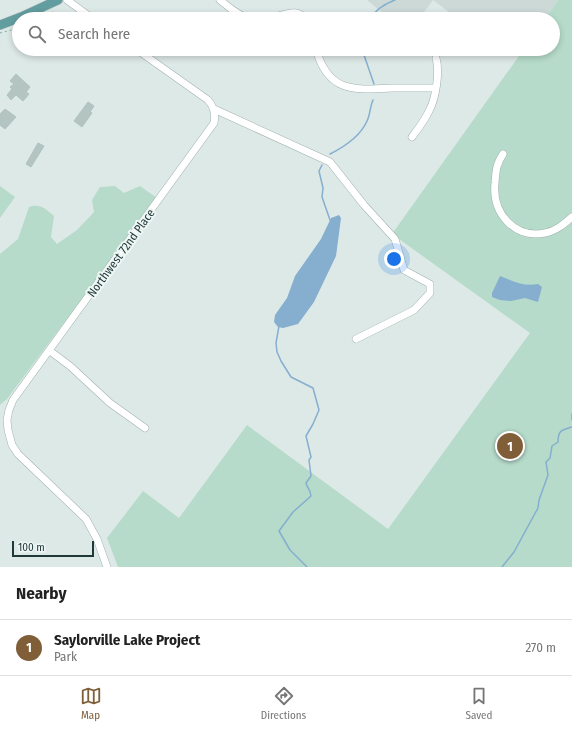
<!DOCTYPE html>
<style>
body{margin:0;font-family:"Fira Sans Condensed",sans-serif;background:#f2f2f2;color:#222}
.scale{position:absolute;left:12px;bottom:10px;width:82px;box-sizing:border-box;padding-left:4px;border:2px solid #1f3838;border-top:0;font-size:11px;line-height:14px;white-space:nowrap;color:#1f3838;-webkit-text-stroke:3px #eef6f4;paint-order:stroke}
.you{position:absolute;left:394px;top:259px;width:14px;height:14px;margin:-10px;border:3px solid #fff;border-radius:50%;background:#1a73e8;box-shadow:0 0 0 6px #1a73e833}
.badge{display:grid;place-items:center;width:26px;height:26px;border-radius:50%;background:#7f5e38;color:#fff;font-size:13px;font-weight:700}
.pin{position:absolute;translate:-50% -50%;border:2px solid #fff;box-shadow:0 1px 4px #0006}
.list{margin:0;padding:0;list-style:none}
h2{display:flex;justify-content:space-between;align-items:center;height:52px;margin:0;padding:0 16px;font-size:17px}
h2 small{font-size:13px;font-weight:400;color:#767676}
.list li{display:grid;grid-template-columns:26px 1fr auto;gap:12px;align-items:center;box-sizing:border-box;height:56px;padding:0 16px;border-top:1px solid #e0e0e0}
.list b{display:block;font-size:15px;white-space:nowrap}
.list p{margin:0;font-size:13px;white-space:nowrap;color:#767676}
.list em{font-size:13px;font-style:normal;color:#767676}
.icon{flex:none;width:22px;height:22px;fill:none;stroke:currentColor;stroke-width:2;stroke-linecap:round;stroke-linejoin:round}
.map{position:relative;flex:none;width:572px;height:567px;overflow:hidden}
.search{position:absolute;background:#fff;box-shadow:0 2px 6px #0003;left:12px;right:12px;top:12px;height:44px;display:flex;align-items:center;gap:10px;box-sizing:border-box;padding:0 14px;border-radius:22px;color:#767676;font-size:15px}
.sheet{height:108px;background:#fff}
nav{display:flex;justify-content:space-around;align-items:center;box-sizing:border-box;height:56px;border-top:1px solid #e0e0e0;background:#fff;font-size:11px;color:#767676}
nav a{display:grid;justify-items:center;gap:2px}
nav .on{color:#7f5e38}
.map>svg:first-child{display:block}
.built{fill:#ccd9d7}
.green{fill:#b6dbca}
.water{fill:#85aecf}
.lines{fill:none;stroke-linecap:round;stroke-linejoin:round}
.stream{stroke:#85aecf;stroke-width:1.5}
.building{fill:#b3c4c1;stroke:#b0c3c0}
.minor-casing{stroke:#a0b0af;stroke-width:8}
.major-casing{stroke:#bcc3c3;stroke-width:10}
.path{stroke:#7eadab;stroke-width:1;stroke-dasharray:2 3;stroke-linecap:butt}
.minor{stroke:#fff;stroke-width:7}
.major{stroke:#629d9f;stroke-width:9}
.labels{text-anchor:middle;stroke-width:4;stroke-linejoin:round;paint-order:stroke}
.street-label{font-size:12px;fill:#1f3838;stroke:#eef6f4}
</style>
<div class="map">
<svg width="572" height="567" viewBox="0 0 572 567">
<rect width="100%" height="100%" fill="#dde9e7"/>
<path class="built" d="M367,0H558L545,19H458L433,0L419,19H390Z"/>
<path class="green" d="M558,0H572V567H118L107,538L143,491L179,518L247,425L388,529L530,333L392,234L524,49H553V19H545Z
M0,186L15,197L0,218Z
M115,186L124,193L140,186L157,198L7,399L0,405V254L18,239L29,207C40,203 46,209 54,216L51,237L57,244L77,230L94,212L92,200L100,187Z"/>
<path class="water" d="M339,215L341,218L336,256L314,302L298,324L283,328L278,327L274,322L275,315L287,298L295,276L321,239L331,218Z
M500,276C513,281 524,287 538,284L542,287L538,302L525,298L511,301L500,300L492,297V293Z"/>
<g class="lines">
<path class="stream" d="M370,19C376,9 384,4 395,0
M366,49L364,55L374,84
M330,154C344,147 360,137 367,121C370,115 370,107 373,100
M322,165L319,171L323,188L322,197L330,220
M279,326L276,343L277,352L281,361L291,377L313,388L319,410L313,424L306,436L311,457L309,460L311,476L306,483C307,488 310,488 311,496L293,512L279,531L290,550L307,567
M572,414V420
M502,567L514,552L538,508L539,500L548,475L546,462L550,458L552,446L558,442C558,430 562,430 572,427"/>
</g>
<path class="building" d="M16,74L30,87L26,92L29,94L23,101L16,95L11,100L7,95L12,89L10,87L14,84L10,81Z
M88,102L94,106L90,112L92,113L82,127L74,121Z
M5,109L16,117L5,129L0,125V114Z
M38,143L44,146L31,167L26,164Z"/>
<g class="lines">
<defs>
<path id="minor" d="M67,0L93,19
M220,0C229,7 238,16 249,18C258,20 267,18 275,17C287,14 296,8 306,19
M316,49C328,93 354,90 392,88C406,88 421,88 435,88
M214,109L330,162L364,205L395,239L404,270L430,284V293L414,310L356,339
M412,137C418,129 425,120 429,111C436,98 440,72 436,58
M503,154C496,165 496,170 495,183C492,213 514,239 545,233C556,231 564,224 572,217
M50,351L70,366L110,403L145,428
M107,567L97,539L86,519L18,454L12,445L8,430L7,420L9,410L13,400L214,123C216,114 214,107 208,100L136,49"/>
<path id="major" d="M0,25L21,17L58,0"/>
</defs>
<use href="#minor" class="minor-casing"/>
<use href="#major" class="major-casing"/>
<path class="path" d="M40,19L49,15L53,11
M0,33L19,28"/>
<use href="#minor" class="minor"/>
<use href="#major" class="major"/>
</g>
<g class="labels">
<g class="street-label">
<text transform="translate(121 253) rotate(-54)" y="4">Northwest 72nd Place</text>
</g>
</g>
</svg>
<div class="scale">100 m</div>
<div class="you"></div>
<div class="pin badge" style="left:510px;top:446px">1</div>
<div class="search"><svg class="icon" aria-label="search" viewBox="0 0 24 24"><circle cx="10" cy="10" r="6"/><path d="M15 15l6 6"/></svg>Search here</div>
</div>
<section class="sheet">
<h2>Nearby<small></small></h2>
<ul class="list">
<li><span class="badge">1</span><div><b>Saylorville Lake Project</b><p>Park</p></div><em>270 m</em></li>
</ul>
</section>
<nav>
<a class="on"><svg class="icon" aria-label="map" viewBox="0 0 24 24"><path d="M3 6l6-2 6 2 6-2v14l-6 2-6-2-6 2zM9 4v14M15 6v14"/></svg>Map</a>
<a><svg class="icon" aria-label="directions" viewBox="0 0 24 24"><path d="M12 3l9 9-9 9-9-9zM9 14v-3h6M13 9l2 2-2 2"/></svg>Directions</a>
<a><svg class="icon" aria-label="saved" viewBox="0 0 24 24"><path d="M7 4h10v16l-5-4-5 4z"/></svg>Saved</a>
</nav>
